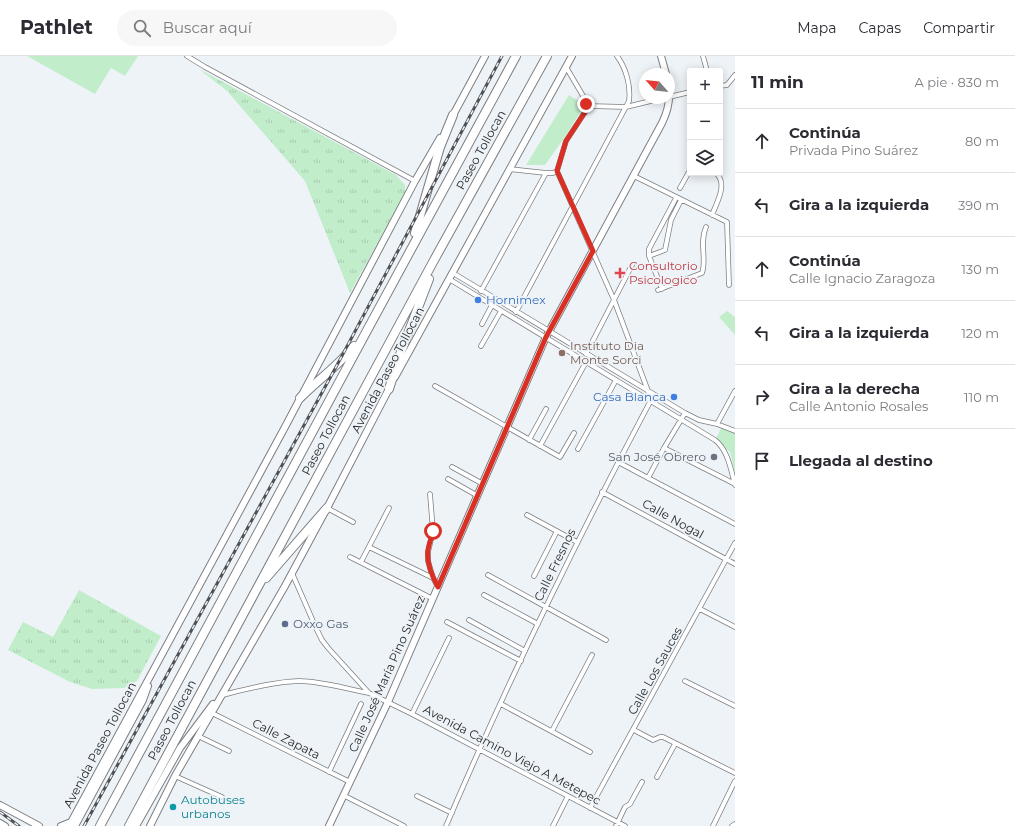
<!DOCTYPE html>
<html lang="es">
<meta charset="utf-8">
<style>
body{margin:0;font-family:Montserrat,sans-serif;background:#f7f7f7;color:#2b2b33}
.controls{position:absolute;right:12px;top:12px;display:grid;overflow:hidden;border-radius:4px;box-shadow:0 2px 10px #0003}
.controls button{width:36px;height:36px;display:grid;place-items:center;padding:0;border:0;border-bottom:1px solid #e1e1e2;background:#fff;color:#2b2b33;font:20px sans-serif}
.compass{position:absolute;left:639px;top:12px;width:36px;height:36px;border-radius:50%;background:#fff;box-shadow:0 2px 10px #0003;rotate:297deg}
.stop{position:absolute;width:12px;height:12px;margin:-9px;border:3px solid #d93025;border-radius:50%;background:#fff}
.stop.end{background:#d93025;border-color:#fff;box-shadow:0 1px 4px #0008}
.list{margin:0;padding:0;list-style:none}
h2{display:flex;justify-content:space-between;align-items:center;height:52px;margin:0;padding:0 16px;font-size:17px}
h2 small{font-size:13px;font-weight:400;color:#7c7c81}
.list li{display:grid;grid-template-columns:26px 1fr auto;gap:12px;align-items:center;box-sizing:border-box;height:64px;padding:0 16px;border-top:1px solid #e1e1e2}
.list b{display:block;font-size:15px;white-space:nowrap}
.list p{margin:0;font-size:13px;white-space:nowrap;color:#7c7c81}
.list em{font-size:13px;font-style:normal;color:#7c7c81}
.icon{flex:none;width:22px;height:22px;fill:none;stroke:currentColor;stroke-width:2;stroke-linecap:round;stroke-linejoin:round}
.map{position:relative;flex:none;width:735px;height:770px;overflow:hidden}
header{display:flex;align-items:center;gap:24px;box-sizing:border-box;height:56px;padding:0 20px;background:#fff;border-bottom:1px solid #e1e1e2}
header strong{font-size:19px}
nav{display:flex;gap:22px;margin-inline-start:auto;font-size:14px}
.search{width:280px;height:36px;background:#f7f7f7;display:flex;align-items:center;gap:10px;box-sizing:border-box;padding:0 14px;border-radius:22px;color:#7c7c81;font-size:15px}
main{display:flex}
aside{flex:1;background:#fff}
.map>svg:first-child{display:block}
.grass{fill:url(#grass-tufts)}
.park{fill:#c2edca}
.lines{fill:none;stroke-linecap:round;stroke-linejoin:round}
.street-casing{stroke:#7b7f83;stroke-width:5.5}
.secondary-casing{stroke:#7b7f83;stroke-width:8}
.highway-casing{stroke:#7b7f83;stroke-width:10}
.street{stroke:#fff;stroke-width:4}
.secondary{stroke:#fff;stroke-width:6}
.highway{stroke:#fff;stroke-width:8}
.rail-casing{stroke:#4f5154;stroke-width:3}
.rail{stroke:#eef3f8;stroke-width:1.5;stroke-dasharray:4.5;stroke-linecap:butt}
.route{stroke:#d93025;stroke-width:5}
.health-dot{fill:#e0444e;stroke:#eef3f8;stroke-width:1.5}
.shop-dot{fill:#3f7fe0;stroke:#eef3f8;stroke-width:1.5}
.education-dot{fill:#8d6e63;stroke:#eef3f8;stroke-width:1.5}
.worship-dot{fill:#6b7280;stroke:#eef3f8;stroke-width:1.5}
.service-dot{fill:#5c6f8a;stroke:#eef3f8;stroke-width:1.5}
.culture-dot{fill:#0f9aa8;stroke:#eef3f8;stroke-width:1.5}
.labels{text-anchor:middle;stroke-width:3.5;stroke-linejoin:round;paint-order:stroke}
.street-label{font-size:12px;fill:#292b2d;stroke:#eef3f8}
.health-label{font-size:12px;fill:#be3a42;stroke:#eef3f8;text-anchor:start}
.shop-label{font-size:12px;fill:#366cbe;stroke:#eef3f8;text-anchor:start}
.education-label{font-size:12px;fill:#785e54;stroke:#eef3f8;text-anchor:start}
.worship-label{font-size:12px;fill:#5b616d;stroke:#eef3f8;text-anchor:end}
.service-label{font-size:12px;fill:#4e5e75;stroke:#eef3f8;text-anchor:start}
.culture-label{font-size:12px;fill:#0d838f;stroke:#eef3f8;text-anchor:start}
</style>
<header>
<strong>Pathlet</strong>
<div class="search"><svg class="icon" aria-label="search" viewBox="0 0 24 24"><circle cx="10" cy="10" r="6"/><path d="M15 15l6 6"/></svg>Buscar aquí</div>
<nav><a>Mapa</a><a>Capas</a><a>Compartir</a></nav>
</header>
<main>
<div class="map">
<svg width="735" height="770" viewBox="0 0 735 770">
<defs>
<pattern id="grass-tufts" width="24" height="20" patternUnits="userSpaceOnUse"><rect width="24" height="20" fill="#c2edca"/><path d="M3 7l-1-3M5 7V3M7 7l1-3M15 17l-1-3M17 17v-4M19 17l1-3" fill="none" stroke="#a7cbae"/></pattern>
</defs>
<rect width="100%" height="100%" fill="#eef3f8"/>
<path class="grass" d="M199,13L396,119L405,129V137L350,237L305,125L227,35Z
M79,534L161,580L137,625L124,632L92,633L70,626L8,594L23,566L53,581Z"/>
<path class="park" d="M27,0H138L125,20L111,12L95,38Z
M569,39L585,49L562,85L545,109H526Z
M727,255L735,261V279L719,261Z
M722,370L735,375V417L730,396L716,383Z"/>
<g class="lines">
<defs>
<path id="street" d="M187,0L205,11L415,125
M703,0L707,15
M566,11L589,50
M720,30L727,29L735,19
M669,41L690,36
M589,50L626,51L663,42
M509,113L546,117
M634,120L727,166L729,229
M680,132L690,114
M712,159C717,146 728,128 716,117
M649,200L665,194L671,164L681,144
M453,217L685,357L699,364L717,368L735,375
M449,223L715,384C728,394 731,414 735,429
M662,233L649,200V193L676,142
M658,234L702,217C707,204 699,187 706,171
M481,235L546,117H553L557,115L566,85L589,50
M516,256L629,45C631,30 626,12 617,0
M482,268L492,249
M481,290L501,255
M586,298L632,209
M435,330L560,401L574,377
M717,368L735,335
M529,384L546,353
M540,390L586,306
M664,392L735,428
M578,393L616,324
M618,406L735,468
M452,411L483,428
M648,422L664,392L685,357
M448,423L478,440
M602,436L735,508
M430,438L433,475L428,496V505L433,522L438,531
M327,452L353,466
M527,459L577,486
M369,491L433,522
M350,501L433,543
M361,506L389,452
M292,517L316,572L322,584L329,593L369,637L412,658L625,770
M488,519L606,584
M534,520L557,475
M484,539L538,568
M700,553L735,571
M469,564L525,595
M447,566L521,605
M685,625L735,650
M222,639C247,633 273,626 299,625C321,625 347,633 369,637
M501,648L590,696
M212,657L350,726
M412,658L449,582
M634,674L653,684L660,681H663L735,717
M552,675L592,599
M198,680L229,695
M329,716L361,648
M175,720L222,741
M657,721L675,688
M343,739L404,770
M417,740L452,757
M590,752L735,487
M446,770C508,625 577,483 651,344L648,335L614,244L557,115
M553,770L568,740
M616,770L625,751L630,748L642,726
M713,770L735,725
M732,770L735,768"/>
<path id="secondary" d="M661,0L666,18
M452,61L485,0
M395,321L572,0
M0,749L39,770
M0,767L5,770
M61,770L71,766
M69,770L285,371L415,125L440,82
M75,770L143,644L148,630
M136,770L180,692L213,648
M150,770L175,720L285,530L327,452L391,329
M329,770L388,646L546,281L662,67C667,57 670,46 669,34"/>
<path id="highway" d="M415,177L440,91L453,59
M389,333L399,301L429,223
M300,342C318,324 338,310 354,290
M266,522L327,452
M100,770C239,513 376,256 516,0
M129,770L433,206L547,0"/>
</defs>
<use href="#street" class="street-casing"/>
<use href="#secondary" class="secondary-casing"/>
<use href="#highway" class="highway-casing"/>
<use href="#street" class="street"/>
<use href="#secondary" class="secondary"/>
<use href="#highway" class="highway"/>
<defs>
<path id="rail" d="M0,756L19,770
M84,770L336,311L502,0"/>
</defs>
<use href="#rail" class="rail-casing"/>
<use href="#rail" class="rail"/>
</g>
<g class="lines">
<path class="route" d="M433,475C432,481 429,487 428,494C426,507 432,520 438,531L546,281L593,195L557,115L566,85L589,50L586,48"/>
</g>
<path class="health-dot" d="M618 211h4v4h4v4h-4v4h-4v-4h-4v-4h4z"/>
<g class="shop-dot">
<circle cx="478" cy="244" r="4"/>
<circle cx="674" cy="341" r="4"/>
</g>
<circle class="education-dot" cx="562" cy="297" r="4"/>
<circle class="worship-dot" cx="714" cy="401" r="4"/>
<circle class="service-dot" cx="285" cy="568" r="4"/>
<circle class="culture-dot" cx="173" cy="751" r="4"/>
<g class="labels">
<g class="street-label">
<text transform="translate(481 94) rotate(-61)" y="4">Paseo Tollocan</text>
<text transform="translate(388 314) rotate(-62)" y="4">Avenida Paseo Tollocan</text>
<text transform="translate(326 379) rotate(-62)" y="4">Paseo Tollocan</text>
<text transform="translate(673 463) rotate(29)" y="4">Calle Nogal</text>
<text transform="translate(555 509) rotate(-64)" y="4">Calle Fresnos</text>
<text transform="translate(655 615) rotate(-61)" y="4">Calle Los Sauces</text>
<text transform="translate(387 618) rotate(-66)" y="4">Calle José María Pino Suárez</text>
<text transform="translate(172 664) rotate(-62)" y="4">Paseo Tollocan</text>
<text transform="translate(286 683) rotate(27)" y="4">Calle Zapata</text>
<text transform="translate(100 689) rotate(-62)" y="4">Avenida Paseo Tollocan</text>
<text transform="translate(512 699) rotate(28)" y="4">Avenida Camino Viejo A Metepec</text>
</g>
<g class="health-label">
<text x="629" y="214">Consultorio<tspan x="629" dy="14">Psicologico</tspan></text>
</g>
<g class="shop-label">
<text x="486" y="248">Hornimex</text>
<text x="666" y="345" text-anchor="end">Casa Blanca</text>
</g>
<g class="education-label">
<text x="570" y="294">Instituto Dia<tspan x="570" dy="14">Monte Sorci</tspan></text>
</g>
<g class="worship-label">
<text x="706" y="405">San José Obrero</text>
</g>
<g class="service-label">
<text x="293" y="572">Oxxo Gas</text>
</g>
<g class="culture-label">
<text x="181" y="748">Autobuses<tspan x="181" dy="14">urbanos</tspan></text>
</g>
</g>
</svg>
<div class="controls">
<button>+</button>
<button>−</button>
<button><svg class="icon" aria-label="layers" viewBox="0 0 24 24"><path d="M12 4l9 5-9 5-9-5zM3 14l9 5 9-5"/></svg></button>
</div>
<svg class="compass" viewBox="-18 -18 36 36"><path d="M0-13l5 13h-10z" fill="#e53935"/><path d="M0 13l5-13h-10z" fill="#7c7c81"/></svg>
<div class="stop" style="left:433px;top:475px"></div>
<div class="stop end" style="left:586px;top:48px"></div>
</div>
<aside>
<h2>11 min<small>A pie · 830 m</small></h2>
<ul class="list">
<li><svg class="icon" aria-label="ahead" viewBox="0 0 24 24"><path d="M12 20V5M6 11l6-6 6 6"/></svg><div><b>Continúa</b><p>Privada Pino Suárez</p></div><em>80 m</em></li>
<li><svg class="icon" aria-label="left" viewBox="0 0 24 24"><path d="M17 20v-9H6M10 6l-5 5 5 5"/></svg><div><b>Gira a la izquierda</b></div><em>390 m</em></li>
<li><svg class="icon" aria-label="ahead" viewBox="0 0 24 24"><path d="M12 20V5M6 11l6-6 6 6"/></svg><div><b>Continúa</b><p>Calle Ignacio Zaragoza</p></div><em>130 m</em></li>
<li><svg class="icon" aria-label="left" viewBox="0 0 24 24"><path d="M17 20v-9H6M10 6l-5 5 5 5"/></svg><div><b>Gira a la izquierda</b></div><em>120 m</em></li>
<li><svg class="icon" aria-label="right" viewBox="0 0 24 24"><path d="M7 20v-9h11M14 6l5 5-5 5"/></svg><div><b>Gira a la derecha</b><p>Calle Antonio Rosales</p></div><em>110 m</em></li>
<li><svg class="icon" aria-label="arrive" viewBox="0 0 24 24"><path d="M6 21V4h12l-3 4 3 4H6"/></svg><div><b>Llegada al destino</b></div></li>
</ul>
</aside>
</main>
